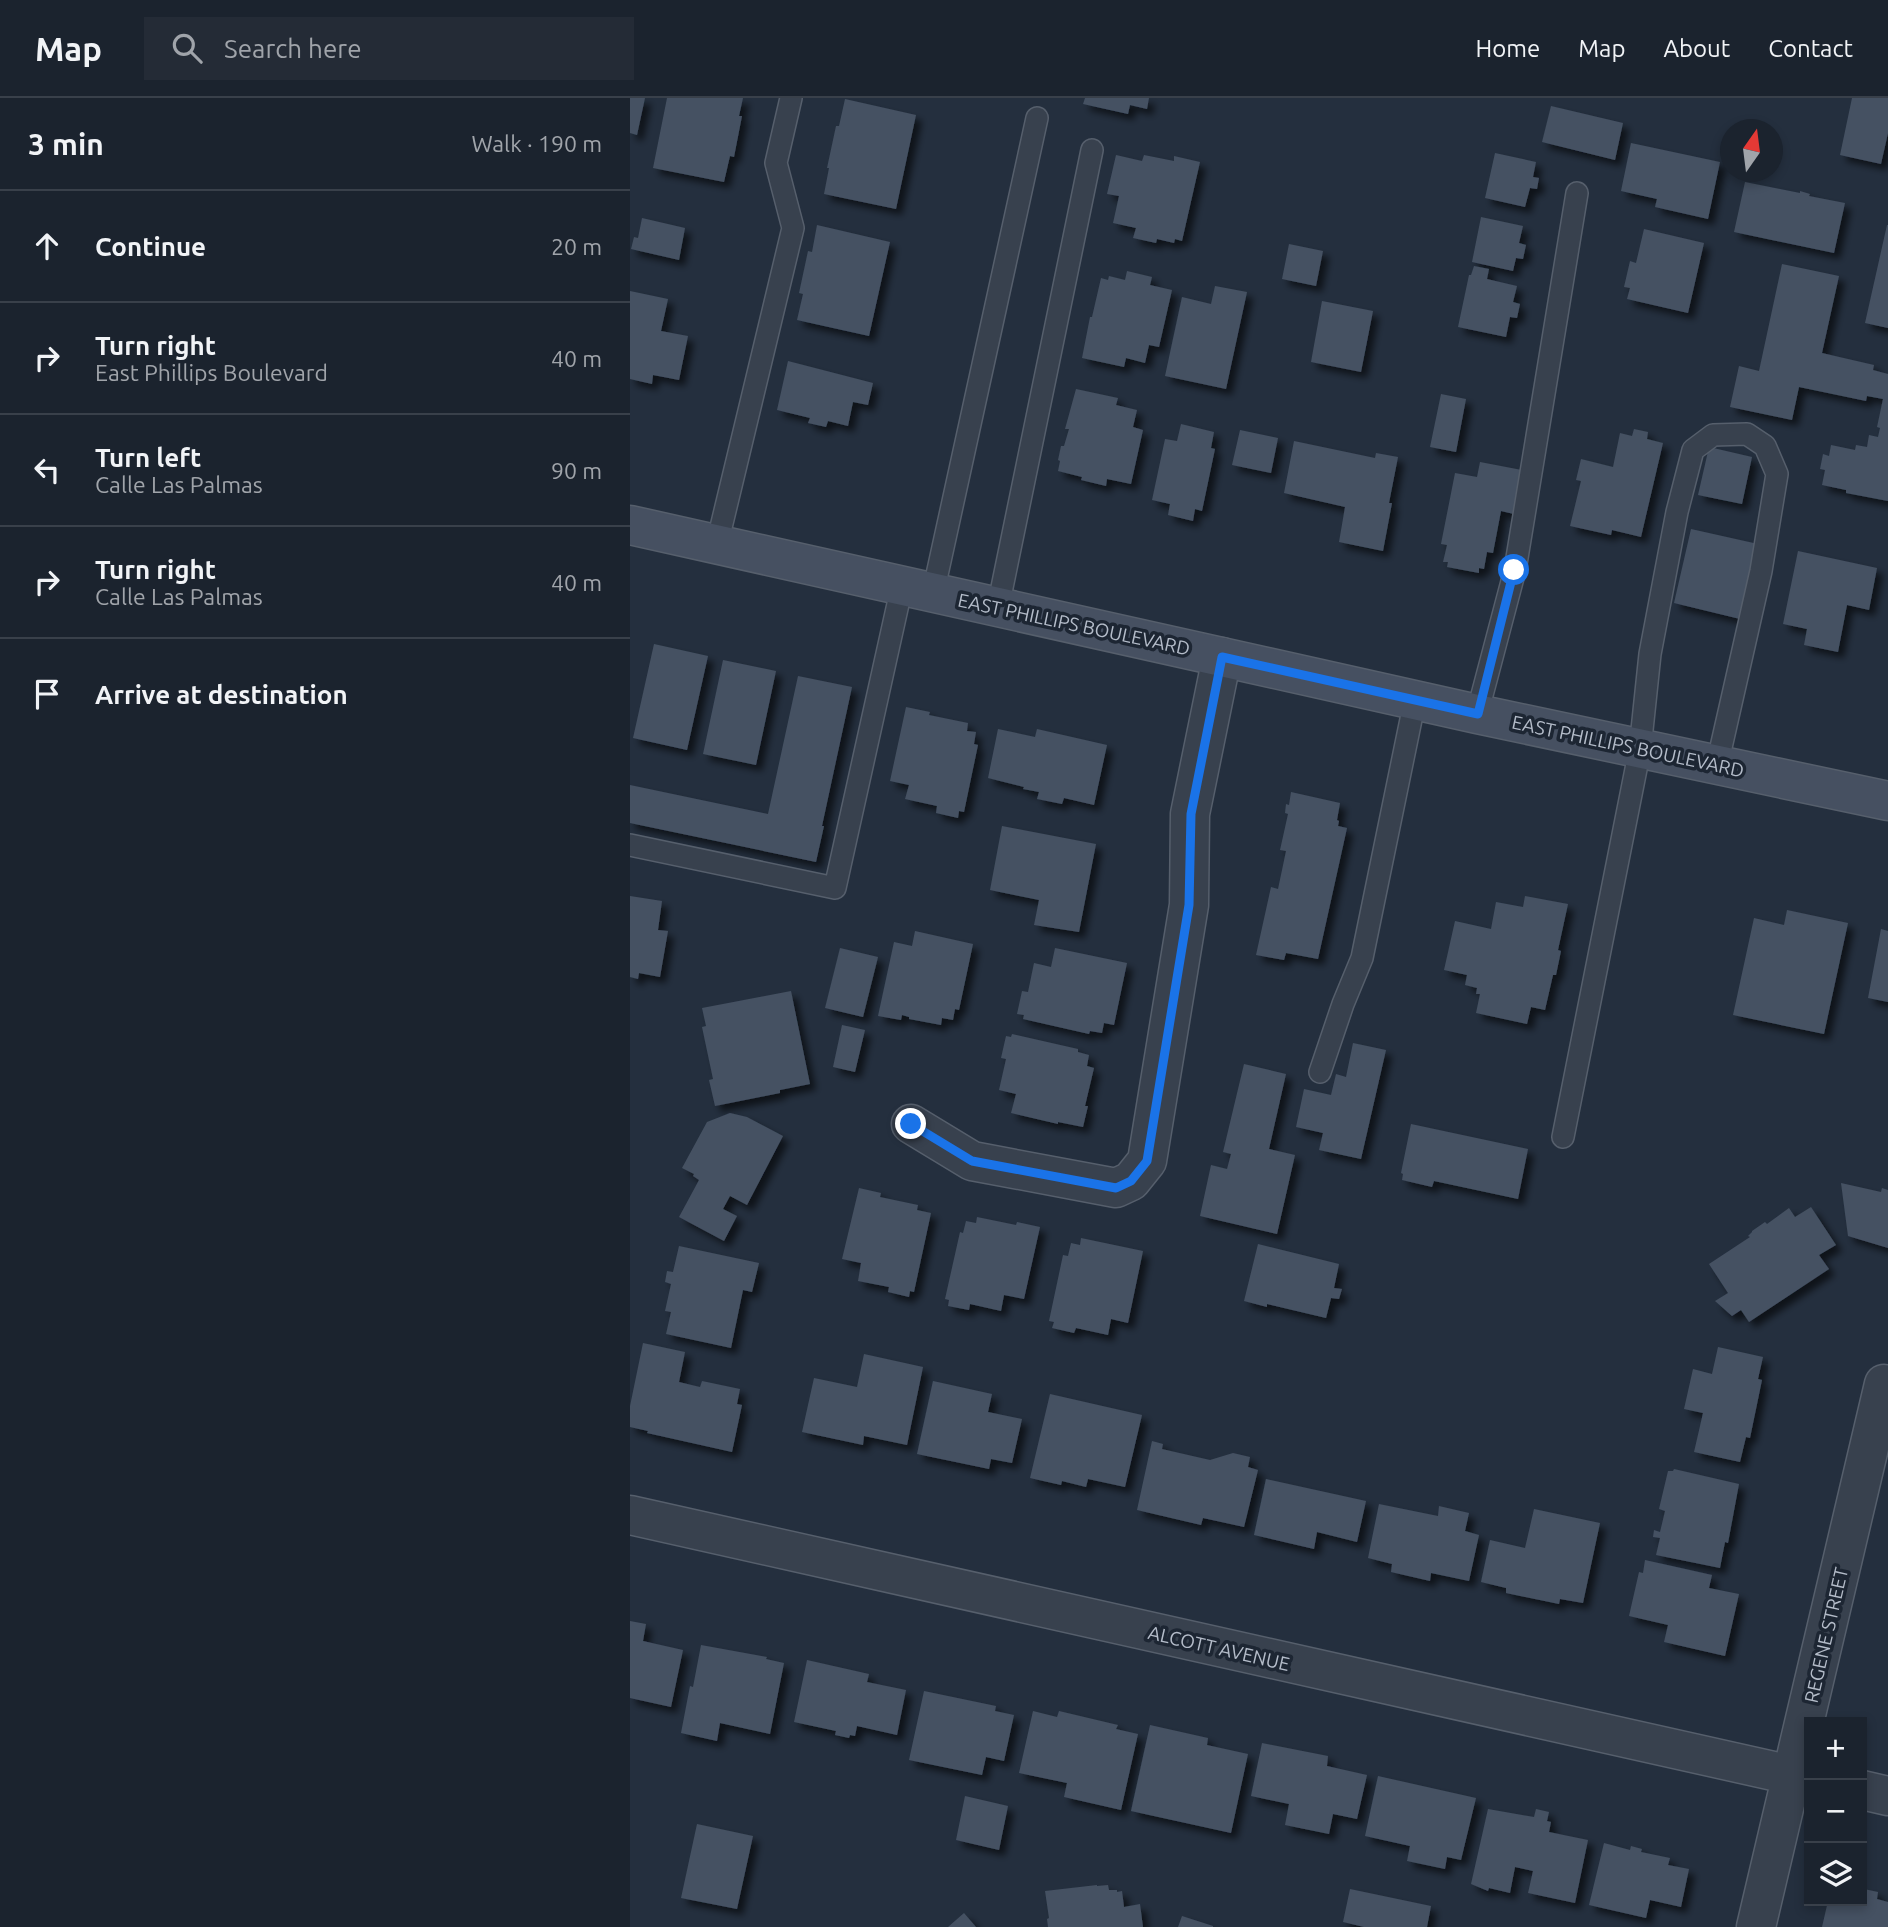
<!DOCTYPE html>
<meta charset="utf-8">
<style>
body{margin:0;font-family:Ubuntu,sans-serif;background:#242b36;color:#f1f3f6}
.controls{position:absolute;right:21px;bottom:21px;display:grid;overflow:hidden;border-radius:0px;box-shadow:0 4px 10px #0003}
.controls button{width:63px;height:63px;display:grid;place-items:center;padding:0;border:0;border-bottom:2px solid #39404a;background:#1b232e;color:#f1f3f6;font:35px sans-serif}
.compass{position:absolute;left:1090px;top:21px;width:63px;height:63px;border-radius:50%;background:#1b232e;box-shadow:0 4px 10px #0003;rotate:14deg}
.stop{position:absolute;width:21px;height:21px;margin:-16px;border:5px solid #1a73e8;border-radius:50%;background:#fff}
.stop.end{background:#1a73e8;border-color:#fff;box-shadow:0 2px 7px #0008}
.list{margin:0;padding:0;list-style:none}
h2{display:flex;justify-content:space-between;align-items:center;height:91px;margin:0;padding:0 28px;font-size:30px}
h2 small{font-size:23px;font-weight:400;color:#a0a4aa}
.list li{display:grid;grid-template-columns:46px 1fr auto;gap:21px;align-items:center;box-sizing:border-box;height:112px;padding:0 28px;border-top:2px solid #39404a}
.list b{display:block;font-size:26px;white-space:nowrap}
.list p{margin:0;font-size:23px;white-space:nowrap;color:#a0a4aa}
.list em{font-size:23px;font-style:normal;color:#a0a4aa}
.icon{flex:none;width:38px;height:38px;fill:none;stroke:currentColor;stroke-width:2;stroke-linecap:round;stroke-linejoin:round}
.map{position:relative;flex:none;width:1258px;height:1829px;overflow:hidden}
header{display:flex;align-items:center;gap:42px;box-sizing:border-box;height:98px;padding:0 35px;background:#1b232e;border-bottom:2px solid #39404a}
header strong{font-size:33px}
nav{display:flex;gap:38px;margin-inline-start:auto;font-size:24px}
.search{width:490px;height:63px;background:#242b36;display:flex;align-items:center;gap:18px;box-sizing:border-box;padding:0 24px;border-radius:0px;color:#a0a4aa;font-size:26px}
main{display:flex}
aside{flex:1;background:#1b232e}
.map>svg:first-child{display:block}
.building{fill:#455162;filter:url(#shadow)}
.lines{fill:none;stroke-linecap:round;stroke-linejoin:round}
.lane-casing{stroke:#565f6c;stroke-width:24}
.street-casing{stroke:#565f6c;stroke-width:41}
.secondary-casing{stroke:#565f6c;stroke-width:41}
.lane{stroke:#38414e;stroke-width:21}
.street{stroke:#38414e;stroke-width:38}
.secondary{stroke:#465061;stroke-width:38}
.route{stroke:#1a73e8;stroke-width:9}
.labels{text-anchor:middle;stroke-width:7;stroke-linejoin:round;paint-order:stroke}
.street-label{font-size:19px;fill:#b4bcc9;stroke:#1d2633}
</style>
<header>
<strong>Map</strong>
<div class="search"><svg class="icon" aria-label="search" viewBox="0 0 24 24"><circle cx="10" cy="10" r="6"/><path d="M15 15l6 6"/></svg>Search here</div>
<nav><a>Home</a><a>Map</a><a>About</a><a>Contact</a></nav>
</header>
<main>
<aside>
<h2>3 min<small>Walk · 190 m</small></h2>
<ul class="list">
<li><svg class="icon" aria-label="ahead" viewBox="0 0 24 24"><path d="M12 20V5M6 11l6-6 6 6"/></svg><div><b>Continue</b></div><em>20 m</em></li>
<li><svg class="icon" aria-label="right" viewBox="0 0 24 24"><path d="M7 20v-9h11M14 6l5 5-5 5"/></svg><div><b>Turn right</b><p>East Phillips Boulevard</p></div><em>40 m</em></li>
<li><svg class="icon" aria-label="left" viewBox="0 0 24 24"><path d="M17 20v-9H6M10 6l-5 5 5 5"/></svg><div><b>Turn left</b><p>Calle Las Palmas</p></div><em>90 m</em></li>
<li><svg class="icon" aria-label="right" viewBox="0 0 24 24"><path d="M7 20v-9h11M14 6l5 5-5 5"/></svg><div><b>Turn right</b><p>Calle Las Palmas</p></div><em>40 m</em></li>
<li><svg class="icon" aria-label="arrive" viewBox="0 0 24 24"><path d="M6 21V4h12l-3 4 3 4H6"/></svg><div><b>Arrive at destination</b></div></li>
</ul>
</aside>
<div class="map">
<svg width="1258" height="1829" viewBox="0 0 1258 1829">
<defs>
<filter id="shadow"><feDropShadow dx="6" dy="6" stdDeviation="3.5" flood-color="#0009"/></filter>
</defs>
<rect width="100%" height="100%" fill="#242f3e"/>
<path class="building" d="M0,0H15L7,37L0,35Z
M37,0H113L109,18H112L104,59L100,58L94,84L23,70Z
M455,0H519L517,11L500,7L498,16L453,6Z
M1222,0H1258V35L1251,66L1210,57Z
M215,1L286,17L266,111L194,96L199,70H197L206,28H209Z
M921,8L993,25L985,62L912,44Z
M1001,45L1090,64L1078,121L1025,109L1027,101L991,93Z
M865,55L906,64L903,79L909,80L907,91L900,90L895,109L855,100Z
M486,57L512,63L514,57L544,63V58L570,64L552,143L545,141L544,145L527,141L526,145L503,140L506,130L483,125L489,98L477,96Z
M1115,84L1170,95V93L1180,96L1179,98L1215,105L1204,155L1104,134Z
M851,119L893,128L889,145L896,147L893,161L886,160L883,173L842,164Z
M12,120L55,130L49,162L1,151L4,139L8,140Z
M187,127L260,144L239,238L167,222L173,196L169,195L178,153L182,154Z
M1257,127H1258V230L1235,225Z
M1014,131L1074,145L1058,215L997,201L1000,190L994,189L1000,163L1006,165Z
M659,146L693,153L686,188L652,181Z
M1152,166L1209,178L1192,255L1244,267L1243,272L1258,276V403L1216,395V392L1192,387L1195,372L1190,371L1193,356L1199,358L1201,347L1225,352L1226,347L1237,349L1239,337L1248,339L1250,330L1247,329L1253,301L1237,298L1236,303L1169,289L1162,322L1100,309L1109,268L1129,273Z
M844,168L859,171L857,181L887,188L883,204L890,206L887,220L880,219L876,239L828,229L839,177H841Z
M497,173L522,179L520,187L542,192L529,249L519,247L515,265L496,260L494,269L452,260L460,219H462L471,180L478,182L479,178L495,182Z
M585,188L617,194L596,291L535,278L552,199L581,206Z
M0,193L38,201L31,233L58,238L49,282L23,277L22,286L0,281Z
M692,203L743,213L731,274L681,264Z
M158,263L243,285L238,307L223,304L218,328L198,323L196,329L178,325L180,320L147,312Z
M446,291L488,300L486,307L507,312L503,329L513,332L501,386L477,381L476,388L451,382L452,379L428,373L430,363L428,362L431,348H434L439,331H435Z
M811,296L836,301L826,354L800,349Z
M551,326L584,334L581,350L585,351L572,413L565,411L563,423L538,417L540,406L522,402L535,341L547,343Z
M1004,331L1018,334L1017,341L1033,345L1011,439L982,432L981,437L940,428L951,383L946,382L951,361L983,369L990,335L1002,338Z
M610,332L648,340L641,375L602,367Z
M664,343L745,360L746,355L768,359L759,405H762L753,453L709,444L715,409L654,395Z
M1079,349L1122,359L1112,406L1068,397Z
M850,364L897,373L888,417L871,413L863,455L857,454L854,471L849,470V475L817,469L818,464H813L817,447L811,446L825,375L847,379Z
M1061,431L1128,446L1110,521L1044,505Z
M1168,453L1247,470L1239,512L1217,507L1208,554L1174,547L1177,531L1153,526Z
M24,546L78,558L57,652L3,640Z
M93,562L146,573L126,667L73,656Z
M168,578L222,589L192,728H194L186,764L0,725V687L138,716Z
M276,609L300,614L299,617L338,625L337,633L346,634L344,646L348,647L334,714L329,713L328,720L306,715L307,708L275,701L279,687L260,683Z
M368,631L405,639L407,631L477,647L464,707L434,700L432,706L407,701L409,694L393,691L394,689L358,680Z
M661,694L710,705L707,722L709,723L708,728L717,730L688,861L656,855L654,862L626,857L641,789L648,791L656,753L650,752L658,716L655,715L656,706L659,707Z
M372,728L466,746L449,834L404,827L409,802L360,792Z
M0,798L32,803L28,832L38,833L30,879L9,875L8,881L0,879Z
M895,798L938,806L928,852L931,853L926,877H923L915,912L901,909L897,926L846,915L850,896H846L847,890L835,887L837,877L814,872L825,823L861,831L866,804L893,809Z
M1157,812L1218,825L1194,936L1103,917L1124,820L1154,827Z
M1251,831L1258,833V904L1238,900Z
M285,833L343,846L329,912L325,911L323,922L312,920L311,927L279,921V919L272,917L271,922L248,918L264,844L282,848Z
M210,850L248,859L233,919L195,910Z
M425,850L497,865L484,927L474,925L472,935L460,933L459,936L393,921L394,917L387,916L392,893L398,894L404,865L421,869Z
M161,893L180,986L150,992V995L85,1008L79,982L83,981L72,929L76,928L72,910Z
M212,927L235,932L225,974L203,969Z
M382,936L448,951V954L459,957L457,968L464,970L455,1008H458L453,1029L428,1024V1026L381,1015L386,996L369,992L376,961L371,960L376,938L381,939Z
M723,945L756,952L731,1061L689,1052L693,1035L666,1029L674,991L701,997L706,976L716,979Z
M614,966L656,976L639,1051L665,1057L647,1136L570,1118L581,1067L597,1071L601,1056L593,1054Z
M100,1015L117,1019L153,1038L117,1107L100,1098L93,1111L107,1118L94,1143L49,1119L69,1082L63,1078L64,1076L52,1070L77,1024Z
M781,1026L898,1051L888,1101L804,1083L802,1089L772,1082L773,1076L771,1075Z
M1211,1085L1251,1094L1252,1090L1258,1092V1150L1218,1138Z
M229,1090L251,1095L250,1099L288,1107L287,1112L301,1115L284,1194L280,1193L279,1199L258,1194L259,1189L228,1183L231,1165L212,1161Z
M1181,1109L1206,1147L1189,1157L1199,1171L1119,1224L1111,1212L1102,1218L1085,1203L1098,1195L1079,1166L1120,1139L1118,1138L1122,1134V1133L1135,1124L1137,1126L1159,1110L1165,1119Z
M347,1119L386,1127L387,1124L410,1129L394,1201L374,1197L371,1213L340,1206L339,1212L318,1208L319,1202L315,1201L330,1134L333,1135L336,1123L346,1125Z
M451,1140L513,1153L498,1225L481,1221L478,1237L446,1230L444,1235L422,1230L424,1224L419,1223L433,1157L438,1158L441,1145L450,1147Z
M628,1146L709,1166L704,1190L712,1191L709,1201L701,1200L696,1220L637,1206V1209L614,1203Z
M49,1148L129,1165L122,1194L113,1192L101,1250L36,1236L41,1214L35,1213L41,1186L35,1184L37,1173L43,1174Z
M13,1245L55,1254L49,1284L70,1289L72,1283L110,1291L107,1306L112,1307L102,1354L17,1335L18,1333L0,1329V1308Z
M1088,1249L1133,1259L1128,1281L1132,1282L1120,1340L1116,1339L1110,1364L1064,1354L1073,1315L1054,1311L1063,1271L1082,1276Z
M234,1256L293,1269L277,1347L234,1338L233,1347L172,1334L184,1280L227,1289Z
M303,1283L362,1296L358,1314L392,1321L382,1365L361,1361L359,1371L287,1356Z
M420,1296L512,1317L495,1389L458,1381L456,1389L432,1383L431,1387L400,1380Z
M522,1343L533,1346L532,1351L580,1362L603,1355L620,1359L618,1369L628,1372L614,1429L573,1420L571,1427L507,1412Z
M1044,1371L1109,1386L1098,1445L1095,1444L1090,1470L1026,1457L1030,1440L1023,1439L1024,1432L1030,1434L1035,1413L1029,1411L1038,1373H1043Z
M636,1381L736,1403L727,1444L687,1434L684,1451L624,1437Z
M749,1406L808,1418L809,1408L839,1415L835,1433L849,1437L839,1483L801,1475L800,1483L761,1474L762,1466L738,1460Z
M904,1411L970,1425L953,1505L930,1501L929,1506L876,1495V1490L851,1484L860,1442L895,1450Z
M1015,1462L1082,1477L1079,1490L1109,1496L1095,1558L1034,1544L1038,1527L999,1518L1009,1474L1013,1475Z
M0,1523L16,1526L13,1543L53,1552L41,1609L0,1600Z
M71,1547L137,1559L136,1561L154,1565L140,1636L90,1625L87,1643L51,1635L60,1588L63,1589Z
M177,1562L239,1576L237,1584L276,1592L267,1637L227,1628L225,1638L220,1637L219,1640L205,1637L206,1633L164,1624Z
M294,1593L366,1608L365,1613L384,1617L374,1663L356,1659L352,1677L279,1662Z
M403,1613L427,1619L429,1613L488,1627L486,1631L508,1636L491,1712L434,1699L437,1685L389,1675Z
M520,1627L578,1640L577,1647L618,1656L601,1735L501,1713Z
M632,1645L698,1658L697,1668L737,1677L727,1721L703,1716L699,1736L655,1727L659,1706L621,1698Z
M748,1678L846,1700L831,1762L817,1759L815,1771L777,1763L780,1748L735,1738Z
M335,1698L378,1708L369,1752L326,1742Z
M858,1711L904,1719L906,1711L919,1714L917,1723L921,1724L919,1734L958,1742L945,1805L898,1795L903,1773L885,1769L880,1795L859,1790L858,1793L841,1786Z
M67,1726L123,1738L107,1811L51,1800Z
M974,1745L1000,1752L1001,1748L1012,1751L1011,1754L1040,1760L1038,1767L1059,1771L1051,1809L1020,1802L1016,1820L959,1807Z
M467,1787V1788L478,1787L479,1792H487V1794L492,1793L494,1809L510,1806L513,1829H418L417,1821L419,1820L415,1793Z
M720,1791L801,1808L797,1829H734L713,1824Z
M1234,1791L1248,1794L1247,1801L1258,1804V1829H1192L1198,1803H1232Z
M334,1815L346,1829H318Z
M552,1818L583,1828V1829H548Z"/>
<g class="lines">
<defs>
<path id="lane" d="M87,446L163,130L146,65L161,0
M303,495L407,20
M368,509L462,52
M847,616L885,472L947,95
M0,747L205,790L272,488
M690,974L713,906L732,860L785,602
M933,1039L1010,651L1020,556L1047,414L1063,352L1083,337L1117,336L1135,348L1147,376L1131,473L1087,667"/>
<path id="street" d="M281,1026L342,1063L486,1090L501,1083L517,1063L559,807L560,716L592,559
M0,1417L1179,1681
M1232,1692L1258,1698
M1126,1829L1254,1286"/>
<path id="secondary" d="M0,427L847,616L1258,703"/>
</defs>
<use href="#lane" class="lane-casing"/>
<use href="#street" class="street-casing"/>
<use href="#secondary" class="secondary-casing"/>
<use href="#lane" class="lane"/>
<use href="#street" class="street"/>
<use href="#secondary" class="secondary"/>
</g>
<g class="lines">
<path class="route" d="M281,1026L342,1063L486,1090L501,1083L517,1063L559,807L561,716L592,559L848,616L884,472"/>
</g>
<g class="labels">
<g class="street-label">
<text transform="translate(444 526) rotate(12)" y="7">EAST PHILLIPS BOULEVARD</text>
<text transform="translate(998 648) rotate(12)" y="7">EAST PHILLIPS BOULEVARD</text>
<text transform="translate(1196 1537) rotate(-77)" y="7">REGENE STREET</text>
<text transform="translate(589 1550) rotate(13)" y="7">ALCOTT AVENUE</text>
</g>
</g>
</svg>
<div class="controls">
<button>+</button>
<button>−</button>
<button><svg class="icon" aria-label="layers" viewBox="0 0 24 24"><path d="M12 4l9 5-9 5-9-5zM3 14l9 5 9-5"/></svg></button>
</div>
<svg class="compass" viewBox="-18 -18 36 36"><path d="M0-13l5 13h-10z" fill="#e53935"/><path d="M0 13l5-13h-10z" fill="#a0a4aa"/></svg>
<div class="stop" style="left:884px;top:472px"></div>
<div class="stop end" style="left:281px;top:1026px"></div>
</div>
</main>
